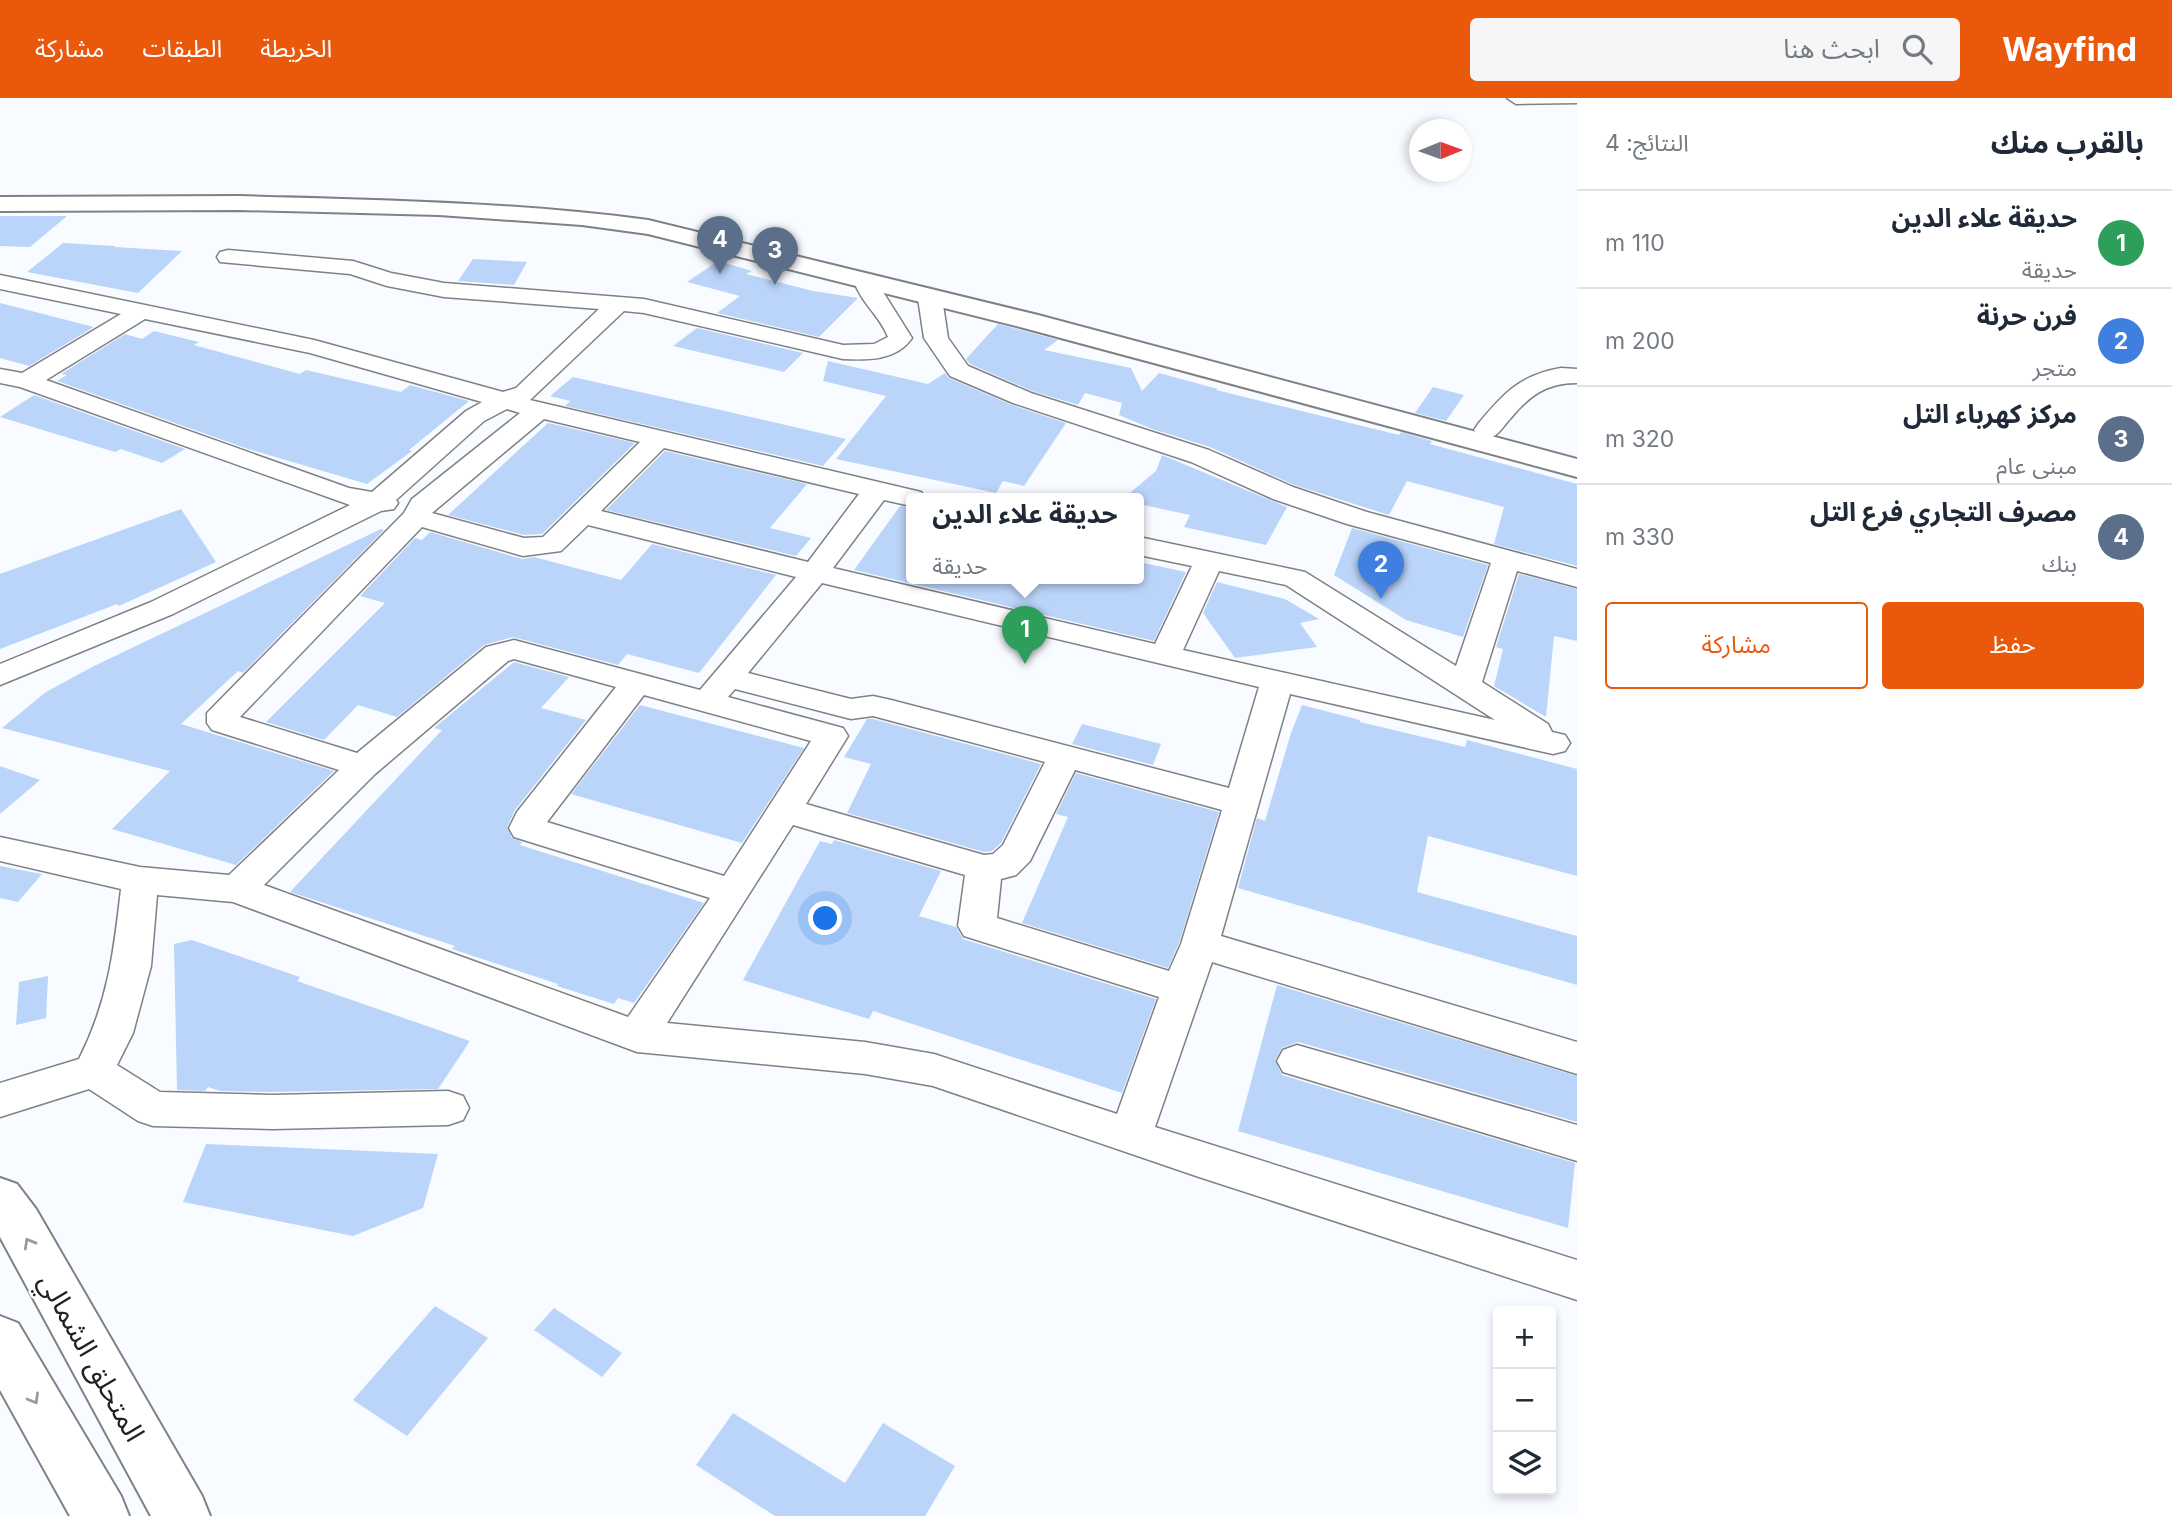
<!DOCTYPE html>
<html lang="ar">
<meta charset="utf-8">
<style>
body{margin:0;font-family:Inter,"Noto Sans Arabic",sans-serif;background:#f6f6f7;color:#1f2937;direction:rtl}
.controls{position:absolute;right:21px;bottom:21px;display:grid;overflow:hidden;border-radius:7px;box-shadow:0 4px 10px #0003}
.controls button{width:63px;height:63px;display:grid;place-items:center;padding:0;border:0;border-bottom:2px solid #e0e1e3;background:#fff;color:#1f2937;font:35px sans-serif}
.compass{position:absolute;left:1409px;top:21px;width:63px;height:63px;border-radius:50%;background:#fff;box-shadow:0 4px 10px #0003;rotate:89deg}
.you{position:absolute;left:826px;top:821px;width:24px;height:24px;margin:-18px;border:5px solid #fff;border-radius:50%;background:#1a73e8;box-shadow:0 0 0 10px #1a73e833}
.badge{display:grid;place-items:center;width:46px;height:46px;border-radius:50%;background:#ea580c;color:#fff;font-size:23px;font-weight:700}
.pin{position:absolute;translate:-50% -58px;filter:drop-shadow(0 2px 4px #0008)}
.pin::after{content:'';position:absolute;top:37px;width:24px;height:21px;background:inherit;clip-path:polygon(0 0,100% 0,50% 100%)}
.popup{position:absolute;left:906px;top:395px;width:238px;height:91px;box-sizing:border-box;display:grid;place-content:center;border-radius:7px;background:#fff;filter:drop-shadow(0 2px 5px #0005);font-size:23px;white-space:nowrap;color:#747a83}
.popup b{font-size:26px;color:#1f2937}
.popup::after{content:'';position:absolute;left:50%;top:100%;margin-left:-14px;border:14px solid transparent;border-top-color:#fff}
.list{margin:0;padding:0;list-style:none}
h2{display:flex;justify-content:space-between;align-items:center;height:91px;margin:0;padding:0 28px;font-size:30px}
h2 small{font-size:23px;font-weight:400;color:#747a83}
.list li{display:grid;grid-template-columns:46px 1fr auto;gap:21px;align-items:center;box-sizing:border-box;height:98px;padding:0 28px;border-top:2px solid #e0e1e3}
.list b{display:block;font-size:26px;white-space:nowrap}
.list p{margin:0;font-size:23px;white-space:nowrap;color:#747a83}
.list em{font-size:23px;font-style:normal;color:#747a83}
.actions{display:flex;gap:14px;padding:21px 28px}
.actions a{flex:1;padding:16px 0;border:2px solid #ea580c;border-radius:7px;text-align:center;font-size:24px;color:#ea580c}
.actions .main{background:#ea580c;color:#fff}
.icon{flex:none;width:38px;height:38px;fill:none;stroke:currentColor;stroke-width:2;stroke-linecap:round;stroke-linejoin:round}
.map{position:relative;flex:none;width:1577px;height:1418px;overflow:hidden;direction:ltr}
header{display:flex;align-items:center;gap:42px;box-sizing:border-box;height:98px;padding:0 35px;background:#ea580c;color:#fff}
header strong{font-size:33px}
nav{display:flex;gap:38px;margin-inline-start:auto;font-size:24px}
.search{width:490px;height:63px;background:#f6f6f7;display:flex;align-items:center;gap:18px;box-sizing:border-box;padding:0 24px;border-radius:7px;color:#747a83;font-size:26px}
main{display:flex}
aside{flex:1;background:#fff}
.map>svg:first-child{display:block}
.building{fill:#bbd5fa}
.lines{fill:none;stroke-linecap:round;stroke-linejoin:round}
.minor-casing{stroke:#7f8185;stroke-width:3}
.primary-casing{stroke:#7f8185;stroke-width:4}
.trunk-casing{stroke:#7f8185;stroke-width:4}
.minor{fill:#fff;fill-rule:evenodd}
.primary{fill:#fff;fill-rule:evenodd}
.trunk{fill:#fff;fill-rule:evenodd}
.oneway{stroke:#9b9b9c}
.labels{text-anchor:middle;stroke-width:5;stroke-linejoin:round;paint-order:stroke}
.near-street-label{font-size:28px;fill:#202123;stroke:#fff}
</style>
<header>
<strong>Wayfind</strong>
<div class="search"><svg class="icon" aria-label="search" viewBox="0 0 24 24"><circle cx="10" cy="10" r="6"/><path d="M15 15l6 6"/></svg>ابحث هنا</div>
<nav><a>الخريطة</a><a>الطبقات</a><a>مشاركة</a></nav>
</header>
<main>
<aside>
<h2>بالقرب منك<small>النتائج: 4</small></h2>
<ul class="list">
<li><span class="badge" style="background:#2e9e5b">1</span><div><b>حديقة علاء الدين</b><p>حديقة</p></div><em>110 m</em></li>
<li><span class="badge" style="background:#3f7fe0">2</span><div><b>فرن حرنة</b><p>متجر</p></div><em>200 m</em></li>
<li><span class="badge" style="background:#5c6f8a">3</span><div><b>مركز كهرباء التل</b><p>مبنى عام</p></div><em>320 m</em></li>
<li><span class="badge" style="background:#5c6f8a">4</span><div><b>مصرف التجاري فرع التل</b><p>بنك</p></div><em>330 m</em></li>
</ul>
<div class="actions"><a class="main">حفظ</a><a>مشاركة</a></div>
</aside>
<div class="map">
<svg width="1577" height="1418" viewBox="0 0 1577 1418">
<rect width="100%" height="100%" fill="#f8fbff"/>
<path class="building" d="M0,118H67L30,149L0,148Z
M63,145L115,148L114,149L182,153L138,195L27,174Z
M473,161L527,164L514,187L458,183Z
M718,163L752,173L746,176L813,193L858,200L819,239L717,215L740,198L687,184Z
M0,205L94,229L29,268L0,260Z
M998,226L1058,242L1044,252L1131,270L1142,293L1159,275L1218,291L1216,292L1399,337L1401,334L1432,343L1430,346L1577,386V468L1494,446L1504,409L1407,383L1389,417L1294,387L1210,349L1152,331L1119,317L1122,305L1085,295L1078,307L1032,293L970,266L966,261Z
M697,230L803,255L784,274L673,248Z
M154,233L199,244L194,247L300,276L306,272L401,294L410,287L469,303L409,352L412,353L367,386L248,351L57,283L67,277L61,276L125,236L142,241Z
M828,263L928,286L945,275L949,280L1012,307L1066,325L1024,388L1003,383L996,395L836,361L886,298L823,283Z
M573,279L716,311L846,341L823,368L565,308L570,303L550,298Z
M1433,289L1464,297L1446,323L1415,315Z
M34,297L185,351L162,365L121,351L115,354L0,319Z
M548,325L635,345L542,436L524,437L448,417Z
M665,353L807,386L770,430L811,440L796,458L606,412Z
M1162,357L1287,409L1266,447L1184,429L1190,417L1139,406V400H1124L1156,373Z
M900,408L911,410V480H1139V464L1186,474L1154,543L854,472Z
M181,411L216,464L119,508L117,506L0,551V476Z
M1352,430L1488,467L1463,539L1406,522L1334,477Z
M381,431L384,432L243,575L238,573L181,626L334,673L236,767L112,731L170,673L2,630L46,594L94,568Z
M430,434L522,461L534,459L621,482L652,446L776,477L699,575L627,556L618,567L513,539L484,547L397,619L358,607L324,642L266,624L385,505L360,498L415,440L422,442Z
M1519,476L1577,491V543L1554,538L1546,619L1494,588L1503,551L1496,549Z
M1217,484L1285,501L1319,521L1300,525L1317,549L1235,560L1203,515Z
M514,564L569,579L541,610L586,622L515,712L507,729L512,740L522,744L520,747L704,805L634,905L618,900L614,906L557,888L558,886L452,851L455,848L290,794L442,632L434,630Z
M640,607L804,650L742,745L571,696Z
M1302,607L1360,622V624L1465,649L1467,642L1577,671V778L1428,738L1417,794L1577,838V887L1238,790L1257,720L1265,723L1291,635Z
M867,621H873L1041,666L1001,745L992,753L984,754L847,715L871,666L844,659Z
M1082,626L1161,646L1153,667L1072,646Z
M0,668L40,682L0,716Z
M1076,675L1219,714L1179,845L1168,870L1022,825L1068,719L1056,716Z
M834,742L941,773L919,818L956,829L963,841L1156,901L1122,995L873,913L869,921L743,882L820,743L832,746Z
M0,768L42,776L18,804L0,800Z
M192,842L300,879L297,883L470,943L438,991L273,994L220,993L208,989L205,993L177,992L174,846Z
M48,878L46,920L16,927L19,884Z
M1277,887L1577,978V1024L1298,944L1282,950L1275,962L1282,977L1575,1065L1568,1130L1238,1033Z
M206,1046L438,1056L423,1110L353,1138L183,1104Z
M435,1208L488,1240L407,1338L353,1302Z
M554,1210L622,1255L602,1279L534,1232Z
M733,1315L845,1385L883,1325L955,1368L925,1418H775L696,1367Z"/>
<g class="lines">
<defs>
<path id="minor" d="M1507,0H1577V5L1516,6Z
M228,152L353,163L391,175L444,185L644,201L843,247L874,246L888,239C880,218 861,205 854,183L857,178H873L912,240C896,263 868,262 843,261L644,215L624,213L530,302L921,394L925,400H911V408L884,402L833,470L1155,546L1192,468L1139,457V439L1305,474L1456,568L1491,465L1347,426L1273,401L1191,364L1013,305L950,278L924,240L918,200L922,195H938L942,200L948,240L968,268L1031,295L1209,352L1293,389L1367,414L1577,471V489L1517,473L1482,584L1548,626L1552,634L1565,637L1570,645L1565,653L1553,656L1290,596L1221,838L1577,944V976L1212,864L1155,1029L1577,1162V1202L1199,1079L933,988L865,976L637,954L233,804L157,797L151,868L133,935L117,967L160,994L273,997L448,993L463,998L469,1010L463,1022L448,1027L273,1031L153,1028L138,1023L89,991L0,1019V985L79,961C108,904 114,853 121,791L0,763V739L140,769L229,777L339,672L212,632L207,625V615L404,415L412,401L520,315L507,311L484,323L396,402L398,405L394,411L381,413L173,516L0,587V566L151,504L350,407L20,289L0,285V271L22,275L121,216L0,191V177L314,242L503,294L516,290L599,211L444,199L387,188L350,176L220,164L217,159L220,154ZM145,221L310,255L482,304L466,313L372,394L349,390L46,282ZM544,321L640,344L543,439L524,440L432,415ZM664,350L859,396L808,464L601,413ZM588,427L796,479L700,592L514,542L486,549L357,655L240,619L422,429L523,458L561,453ZM1219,473L1286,487L1495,622L1183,552ZM822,485L1259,589L1229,690L891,602L873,598L851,601L748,575ZM514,561L616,589L517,714L509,730L514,739L710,800L628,919L264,787L375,676L508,563ZM735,591L851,621L873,618L888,622L1045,664L1003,747L993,756L984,757L806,706L848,638L843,630L728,599ZM644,597L811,643L724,778L547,724ZM1075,672L1222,712L1181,846L1169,873L997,820L1001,781L1016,777L1030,763ZM793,727L965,777L958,828L964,838L1159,899L1117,1016L934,956L865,944L667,925Z
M1561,270L1577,271V285C1546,285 1529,298 1510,321C1505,326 1500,335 1494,338C1489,341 1483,339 1478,338L1474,332L1478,326C1504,295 1520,277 1561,270Z
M1297,947L1577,1027V1063L1283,974L1277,963L1283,952Z"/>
<path id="primary" d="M240,98C376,102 513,104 648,122L1038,217L1577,361V379L1020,229L648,136L582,127L439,117L240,112L0,113V99Z"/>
<path id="trunk" d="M0,1080L17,1086L36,1111L202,1398L210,1418H151L0,1139Z
M0,1218L18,1225L121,1398L129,1418H70L0,1292Z"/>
</defs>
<use href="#minor" class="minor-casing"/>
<use href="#primary" class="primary-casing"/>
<use href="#trunk" class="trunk-casing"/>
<use href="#minor" class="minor"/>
<use href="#primary" class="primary"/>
<use href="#trunk" class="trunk"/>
</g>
<defs><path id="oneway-chevron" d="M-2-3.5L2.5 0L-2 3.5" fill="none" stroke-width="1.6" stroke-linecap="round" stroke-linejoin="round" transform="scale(1.75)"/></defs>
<g class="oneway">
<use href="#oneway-chevron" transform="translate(29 1145) rotate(-119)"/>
<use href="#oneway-chevron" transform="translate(34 1301) rotate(60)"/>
</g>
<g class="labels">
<g class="near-street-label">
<text transform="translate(92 1259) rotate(61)" y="10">المتحلق الشمالي</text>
</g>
</g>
</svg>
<div class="controls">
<button>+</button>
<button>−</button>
<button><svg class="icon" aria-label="layers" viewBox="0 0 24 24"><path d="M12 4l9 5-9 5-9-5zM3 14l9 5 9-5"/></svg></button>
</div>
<svg class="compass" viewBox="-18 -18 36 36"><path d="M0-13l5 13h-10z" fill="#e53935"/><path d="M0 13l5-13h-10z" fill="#747a83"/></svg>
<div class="you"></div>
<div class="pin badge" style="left:1025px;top:566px;background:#2e9e5b">1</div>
<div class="popup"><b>حديقة علاء الدين</b>حديقة</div>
<div class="pin badge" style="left:1381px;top:501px;background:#3f7fe0">2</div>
<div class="pin badge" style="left:775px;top:187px;background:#5c6f8a">3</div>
<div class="pin badge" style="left:720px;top:176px;background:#5c6f8a">4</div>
</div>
</main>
